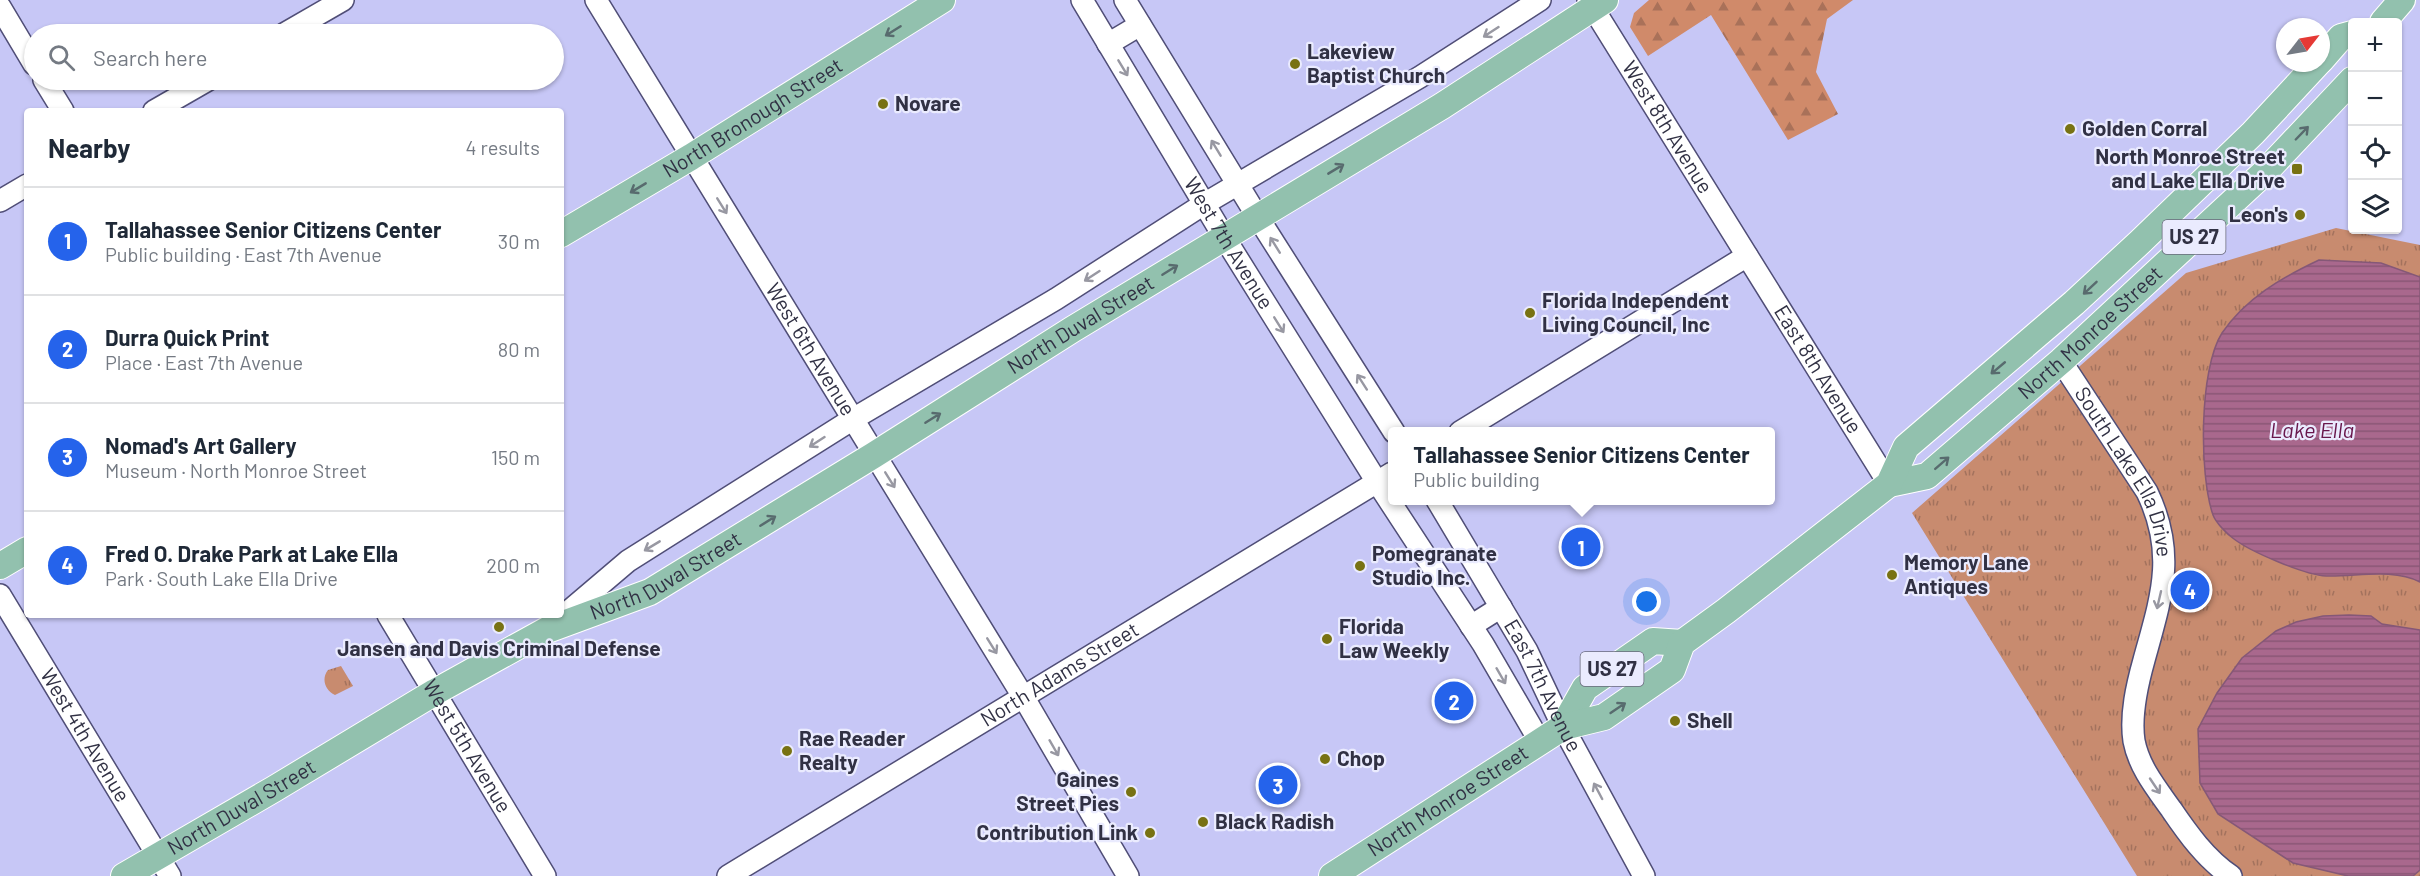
<!DOCTYPE html>
<meta charset="utf-8">
<style>
body{margin:0;font-family:Barlow,sans-serif;background:#f6f6f7;color:#1f2937}
.controls{position:absolute;right:18px;top:18px;display:grid;overflow:hidden;border-radius:6px;box-shadow:0 2px 4px #0004}
.controls button{width:54px;height:54px;display:grid;place-items:center;padding:0;border:0;border-bottom:2px solid #e0e1e3;background:#fff;color:#1f2937;font:30px sans-serif}
.compass{position:absolute;left:2276px;top:18px;width:54px;height:54px;border-radius:50%;background:#fff;box-shadow:0 2px 4px #0004;rotate:59deg}
.you{position:absolute;left:1647px;top:602px;width:21px;height:21px;margin:-15px;border:4px solid #fff;border-radius:50%;background:#1a73e8;box-shadow:0 0 0 9px #1a73e833}
.badge{display:grid;place-items:center;width:39px;height:39px;border-radius:50%;background:#2563eb;color:#fff;font-size:20px;font-weight:700}
.pin{position:absolute;translate:-50% -50%;border:3px solid #fff;box-shadow:0 2px 6px #0006}
.popup{position:absolute;left:1388px;top:427px;width:387px;height:78px;box-sizing:border-box;display:grid;place-content:center;border-radius:6px;background:#fff;filter:drop-shadow(0 2px 4px #0005);font-size:20px;white-space:nowrap;color:#747a83}
.popup b{font-size:22px;color:#1f2937}
.popup::after{content:'';position:absolute;left:50%;top:100%;margin-left:-12px;border:12px solid transparent;border-top-color:#fff}
.list{margin:0;padding:0;list-style:none}
h2{display:flex;justify-content:space-between;align-items:center;height:78px;margin:0;padding:0 24px;font-size:26px}
h2 small{font-size:20px;font-weight:400;color:#747a83}
.list li{display:grid;grid-template-columns:39px 1fr auto;gap:18px;align-items:center;box-sizing:border-box;height:108px;padding:0 24px;border-top:2px solid #e0e1e3}
.list b{display:block;font-size:22px;white-space:nowrap}
.list p{margin:0;font-size:20px;white-space:nowrap;color:#747a83}
.list em{font-size:20px;font-style:normal;color:#747a83}
.icon{flex:none;width:33px;height:33px;fill:none;stroke:currentColor;stroke-width:2;stroke-linecap:round;stroke-linejoin:round}
.map{position:relative;flex:none;width:2420px;height:876px;overflow:hidden}
.search{position:absolute;background:#fff;box-shadow:0 2px 4px #0004;left:24px;top:24px;width:540px;height:66px;display:flex;align-items:center;gap:15px;box-sizing:border-box;padding:0 21px;border-radius:33px;color:#747a83;font-size:22px}
.panel{position:absolute;background:#fff;box-shadow:0 2px 4px #0004;left:24px;top:108px;width:540px;height:510px;border-radius:6px}
.map>svg:first-child{display:block}
.grass{fill:url(#grass-tufts)}
.forest{fill:url(#forest-firs)}
.water{fill:url(#water-rules);stroke:#855877;stroke-width:1.5}
.lines{fill:none;stroke-linecap:round;stroke-linejoin:round}
.minor-casing{stroke:#504e77;stroke-width:24}
.major-casing{stroke:#fff;stroke-width:28}
.minor{stroke:#fff;stroke-width:21}
.major{stroke:#92c1ae;stroke-width:26}
.oneway{stroke:#586b6e}
.oneway2{stroke:#9898a2}
.poi-dot{fill:#787213;stroke:#eaebfe;stroke-width:2}
.labels{text-anchor:middle;stroke-width:4.5;stroke-linejoin:round;paint-order:stroke}
.shield{fill:#eaebfe;stroke:#68697c;stroke-width:1.5}
.shield-label{font-size:20px;font-weight:bold;fill:#313144}
.poi-label{font-size:21px;font-weight:bold;fill:#313144;stroke:#eaebfe;text-anchor:start}
.street-label{font-size:21px;fill:#313144;stroke:#eaebfe}
.water-label{font-size:22px;font-style:italic;fill:#68174c;stroke:#eaebfe}
</style>
<div class="map">
<svg width="2420" height="876" viewBox="0 0 2420 876">
<defs>
<pattern id="grass-tufts" width="24" height="20" patternUnits="userSpaceOnUse" patternTransform="scale(1.5)"><rect width="24" height="20" fill="#c88b6f"/><path d="M3 7l-1-3M5 7V3M7 7l1-3M15 17l-1-3M17 17v-4M19 17l1-3" fill="none" stroke="#a3725d"/></pattern>
<pattern id="forest-firs" width="22" height="20" patternUnits="userSpaceOnUse" patternTransform="scale(1.5)"><rect width="22" height="20" fill="#d08a6a"/><path d="M5 1l3.5 6h-7zM16 11l3.5 6h-7z" fill="#a97159"/></pattern>
<pattern id="water-rules" width="6" height="5" patternUnits="userSpaceOnUse" patternTransform="scale(1.5)"><rect width="6" height="5" fill="#a9688d"/><path d="M0 2.5h6" fill="none" stroke="#8a5675"/></pattern>
</defs>
<rect width="100%" height="100%" fill="#c7c7f6"/>
<path class="grass" d="M2336,228L2420,245V876H2137L1912,513L2186,273Z
M341,666L353,686L335,695C325,690 321,679 328,670Z"/>
<path class="forest" d="M1649,0H1853L1827,19L1816,72L1838,114L1788,140L1711,15L1648,56L1630,27L1634,13Z"/>
<path class="water" d="M2319,260L2381,263L2420,277V582C2392,568 2357,577 2326,576C2305,575 2251,552 2234,539C2227,534 2216,523 2213,515C2199,475 2199,369 2222,333C2246,298 2281,278 2319,260Z
M2349,615L2371,616L2382,624L2420,630V870L2413,876H2348L2293,863L2218,814L2200,783L2198,729L2217,693L2242,658L2276,631L2296,622L2323,616Z"/>
<g class="lines">
<defs>
<g id="minor">
<path id="s1" d="M596,0L1024,698L1128,876"/>
<path id="s2" d="M1082,0L1224,237L1377,482L1483,644L1540,742"/>
<path d="M1125,0L1257,216L1394,432"/>
<path id="s3" d="M1588,0L1889,484"/>
<path d="M0,7L34,64"/>
<path d="M284,34L343,0"/>
<path d="M1108,44L1140,25"/>
<path d="M44,80L63,111"/>
<path d="M154,111L208,80"/>
<path d="M0,201L27,185"/>
<path id="s4" d="M2061,361L2147,492C2177,554 2161,598 2144,660C2137,685 2130,715 2134,741C2139,767 2156,788 2171,809C2188,834 2206,859 2231,876"/>
<path d="M1460,432L1747,256"/>
<path id="s5" d="M1437,500L1527,651L1563,727L1644,876"/>
<path id="s6" d="M0,595L170,876"/>
<path id="s7" d="M388,615L545,876"/>
<path d="M555,623L628,561L853,419L1056,299L1204,204L1420,77L1540,0"/>
<path d="M1471,626L1501,607"/>
<path id="s8" d="M728,876L1392,473"/>
</g>
<g id="major">
<path d="M2383,22L2402,0"/>
<path d="M2321,60L2341,37L2352,34"/>
<path id="s9" d="M561,234L691,157L942,0"/>
<path id="s10" d="M1889,484L1927,476L2061,361L2266,171L2352,80"/>
<path d="M0,566L27,550"/>
<path d="M1563,727L1585,688L1653,641L1682,643"/>
<path id="s11" d="M124,876L274,789L435,692L547,630L650,592L874,455L1073,329L1442,106L1605,0"/>
<path id="s12" d="M1332,876L1563,727L1604,717L1672,670L1682,643L1726,611L1889,484L1906,447L2074,303L2140,242L2253,133L2318,63"/>
</g>
</defs>
<use href="#minor" class="minor-casing"/>
<use href="#major" class="major-casing"/>
<use href="#minor" class="minor"/>
<use href="#major" class="major"/>
</g>
<defs><path id="oneway-shaft" d="M-6 0H5M1.5-3L5.5 0L1.5 3" fill="none" stroke-width="1.6" stroke-linecap="round" stroke-linejoin="round" transform="scale(1.5)"/></defs>
<g class="oneway">
<use href="#oneway-shaft" transform="translate(893 31) rotate(148)"/>
<use href="#oneway-shaft" transform="translate(2302 133) rotate(-46)"/>
<use href="#oneway-shaft" transform="translate(1336 169) rotate(-31)"/>
<use href="#oneway-shaft" transform="translate(638 188) rotate(149)"/>
<use href="#oneway-shaft" transform="translate(1170 270) rotate(-32)"/>
<use href="#oneway-shaft" transform="translate(2090 288) rotate(137)"/>
<use href="#oneway-shaft" transform="translate(1998 368) rotate(140)"/>
<use href="#oneway-shaft" transform="translate(933 418) rotate(-32)"/>
<use href="#oneway-shaft" transform="translate(1942 463) rotate(-41)"/>
<use href="#oneway-shaft" transform="translate(768 521) rotate(-32)"/>
<use href="#oneway-shaft" transform="translate(1618 708) rotate(-34)"/>
</g>
<g class="oneway2">
<use href="#oneway-shaft" transform="translate(1491 32) rotate(147)"/>
<use href="#oneway-shaft" transform="translate(1123 68) rotate(59)"/>
<use href="#oneway-shaft" transform="translate(1216 148) rotate(-121)"/>
<use href="#oneway-shaft" transform="translate(722 206) rotate(58)"/>
<use href="#oneway-shaft" transform="translate(1275 245) rotate(-122)"/>
<use href="#oneway-shaft" transform="translate(1092 276) rotate(147)"/>
<use href="#oneway-shaft" transform="translate(1279 325) rotate(58)"/>
<use href="#oneway-shaft" transform="translate(1362 382) rotate(-123)"/>
<use href="#oneway-shaft" transform="translate(817 442) rotate(147)"/>
<use href="#oneway-shaft" transform="translate(890 480) rotate(58)"/>
<use href="#oneway-shaft" transform="translate(652 546) rotate(149)"/>
<use href="#oneway-shaft" transform="translate(2159 600) rotate(103)"/>
<use href="#oneway-shaft" transform="translate(992 646) rotate(58)"/>
<use href="#oneway-shaft" transform="translate(1501 676) rotate(60)"/>
<use href="#oneway-shaft" transform="translate(1054 748) rotate(60)"/>
<use href="#oneway-shaft" transform="translate(2155 786) rotate(56)"/>
<use href="#oneway-shaft" transform="translate(1598 791) rotate(-118)"/>
</g>
<g class="poi-dot">
<circle cx="1295" cy="64" r="6"/>
<circle cx="883" cy="104" r="6"/>
<circle cx="2070" cy="129" r="6"/>
<rect x="2291" y="163" width="12" height="12" rx="3"/>
<circle cx="2300" cy="215" r="6"/>
<circle cx="1530" cy="313" r="6"/>
<circle cx="1360" cy="566" r="6"/>
<circle cx="1892" cy="575" r="6"/>
<circle cx="499" cy="627" r="6"/>
<circle cx="1327" cy="639" r="6"/>
<circle cx="1675" cy="721" r="6"/>
<circle cx="787" cy="751" r="6"/>
<circle cx="1325" cy="759" r="6"/>
<circle cx="1131" cy="792" r="6"/>
<circle cx="1203" cy="822" r="6"/>
<circle cx="1150" cy="833" r="6"/>
</g>
<g class="labels">
<g class="shield">
<rect x="2162.5" y="220" width="63" height="34" rx="4.5"/>
<rect x="1580.5" y="652" width="63" height="34" rx="4.5"/>
</g>
<g class="shield-label">
<text x="2194" y="244">US 27</text>
<text x="1612" y="676">US 27</text>
</g>
<g class="poi-label">
<text x="1307" y="59">Lakeview<tspan x="1307" dy="24">Baptist Church</tspan></text>
<text x="895" y="111">Novare</text>
<text x="2082" y="136">Golden Corral</text>
<text x="2285" y="164" text-anchor="end">North Monroe Street<tspan x="2285" dy="24">and Lake Ella Drive</tspan></text>
<text x="2288" y="222" text-anchor="end">Leon's</text>
<text x="1542" y="308">Florida Independent<tspan x="1542" dy="24">Living Council, Inc</tspan></text>
<text x="1372" y="561">Pomegranate<tspan x="1372" dy="24">Studio Inc.</tspan></text>
<text x="1904" y="570">Memory Lane<tspan x="1904" dy="24">Antiques</tspan></text>
<text x="1339" y="634">Florida<tspan x="1339" dy="24">Law Weekly</tspan></text>
<text x="499" y="656" text-anchor="middle">Jansen and Davis Criminal Defense</text>
<text x="1687" y="728">Shell</text>
<text x="799" y="746">Rae Reader<tspan x="799" dy="24">Realty</tspan></text>
<text x="1337" y="766">Chop</text>
<text x="1119" y="787" text-anchor="end">Gaines<tspan x="1119" dy="24">Street Pies</tspan></text>
<text x="1215" y="829">Black Radish</text>
<text x="1138" y="840" text-anchor="end">Contribution Link</text>
</g>
<g class="street-label">
<text dy="7" stroke="none"><textPath href="#s9" startOffset="224">North Bronough Street</textPath></text>
<text dy="7" stroke="none"><textPath href="#s3" startOffset="150">West 8th Avenue</textPath></text>
<text dy="7" stroke="none"><textPath href="#s2" startOffset="284">West 7th Avenue</textPath></text>
<text dy="7" stroke="none"><textPath href="#s11" startOffset="1106">North Duval Street</textPath></text>
<text dy="7" stroke="none"><textPath href="#s10" startOffset="256">North Monroe Street</textPath></text>
<text dy="7" stroke="none"><textPath href="#s1" startOffset="410">West 6th Avenue</textPath></text>
<text dy="7" stroke="none"><textPath href="#s3" startOffset="435">East 8th Avenue</textPath></text>
<text dy="7" stroke="none"><textPath href="#s4" startOffset="129">South Lake Ella Drive</textPath></text>
<text dy="7" stroke="none"><textPath href="#s11" startOffset="620">North Duval Street</textPath></text>
<text dy="7" stroke="none"><textPath href="#s8" startOffset="388">North Adams Street</textPath></text>
<text dy="7" stroke="none"><textPath href="#s5" startOffset="214">East 7th Avenue</textPath></text>
<text dy="7" stroke="none"><textPath href="#s6" startOffset="164">West 4th Avenue</textPath></text>
<text dy="7" stroke="none"><textPath href="#s7" startOffset="153">West 5th Avenue</textPath></text>
<text dy="7" stroke="none"><textPath href="#s12" startOffset="138">North Monroe Street</textPath></text>
<text dy="7" stroke="none"><textPath href="#s11" startOffset="136">North Duval Street</textPath></text>
</g>
<g class="water-label">
<text x="2312" y="438">Lake Ella</text>
</g>
</g>
</svg>
<div class="controls">
<button>+</button>
<button>−</button>
<button><svg class="icon" aria-label="locate" viewBox="0 0 24 24"><circle cx="12" cy="12" r="6"/><path d="M12 2v4M12 18v4M2 12h4M18 12h4"/></svg></button>
<button><svg class="icon" aria-label="layers" viewBox="0 0 24 24"><path d="M12 4l9 5-9 5-9-5zM3 14l9 5 9-5"/></svg></button>
</div>
<svg class="compass" viewBox="-18 -18 36 36"><path d="M0-13l5 13h-10z" fill="#e53935"/><path d="M0 13l5-13h-10z" fill="#747a83"/></svg>
<div class="you"></div>
<div class="pin badge" style="left:1581px;top:547px">1</div>
<div class="popup"><b>Tallahassee Senior Citizens Center</b>Public building</div>
<div class="pin badge" style="left:1454px;top:701px">2</div>
<div class="pin badge" style="left:1278px;top:785px">3</div>
<div class="pin badge" style="left:2190px;top:590px">4</div>
<div class="search"><svg class="icon" aria-label="search" viewBox="0 0 24 24"><circle cx="10" cy="10" r="6"/><path d="M15 15l6 6"/></svg>Search here</div>
<section class="panel">
<h2>Nearby<small>4 results</small></h2>
<ul class="list">
<li><span class="badge">1</span><div><b>Tallahassee Senior Citizens Center</b><p>Public building · East 7th Avenue</p></div><em>30 m</em></li>
<li><span class="badge">2</span><div><b>Durra Quick Print</b><p>Place · East 7th Avenue</p></div><em>80 m</em></li>
<li><span class="badge">3</span><div><b>Nomad's Art Gallery</b><p>Museum · North Monroe Street</p></div><em>150 m</em></li>
<li><span class="badge">4</span><div><b>Fred O. Drake Park at Lake Ella</b><p>Park · South Lake Ella Drive</p></div><em>200 m</em></li>
</ul>
</section>
</div>
